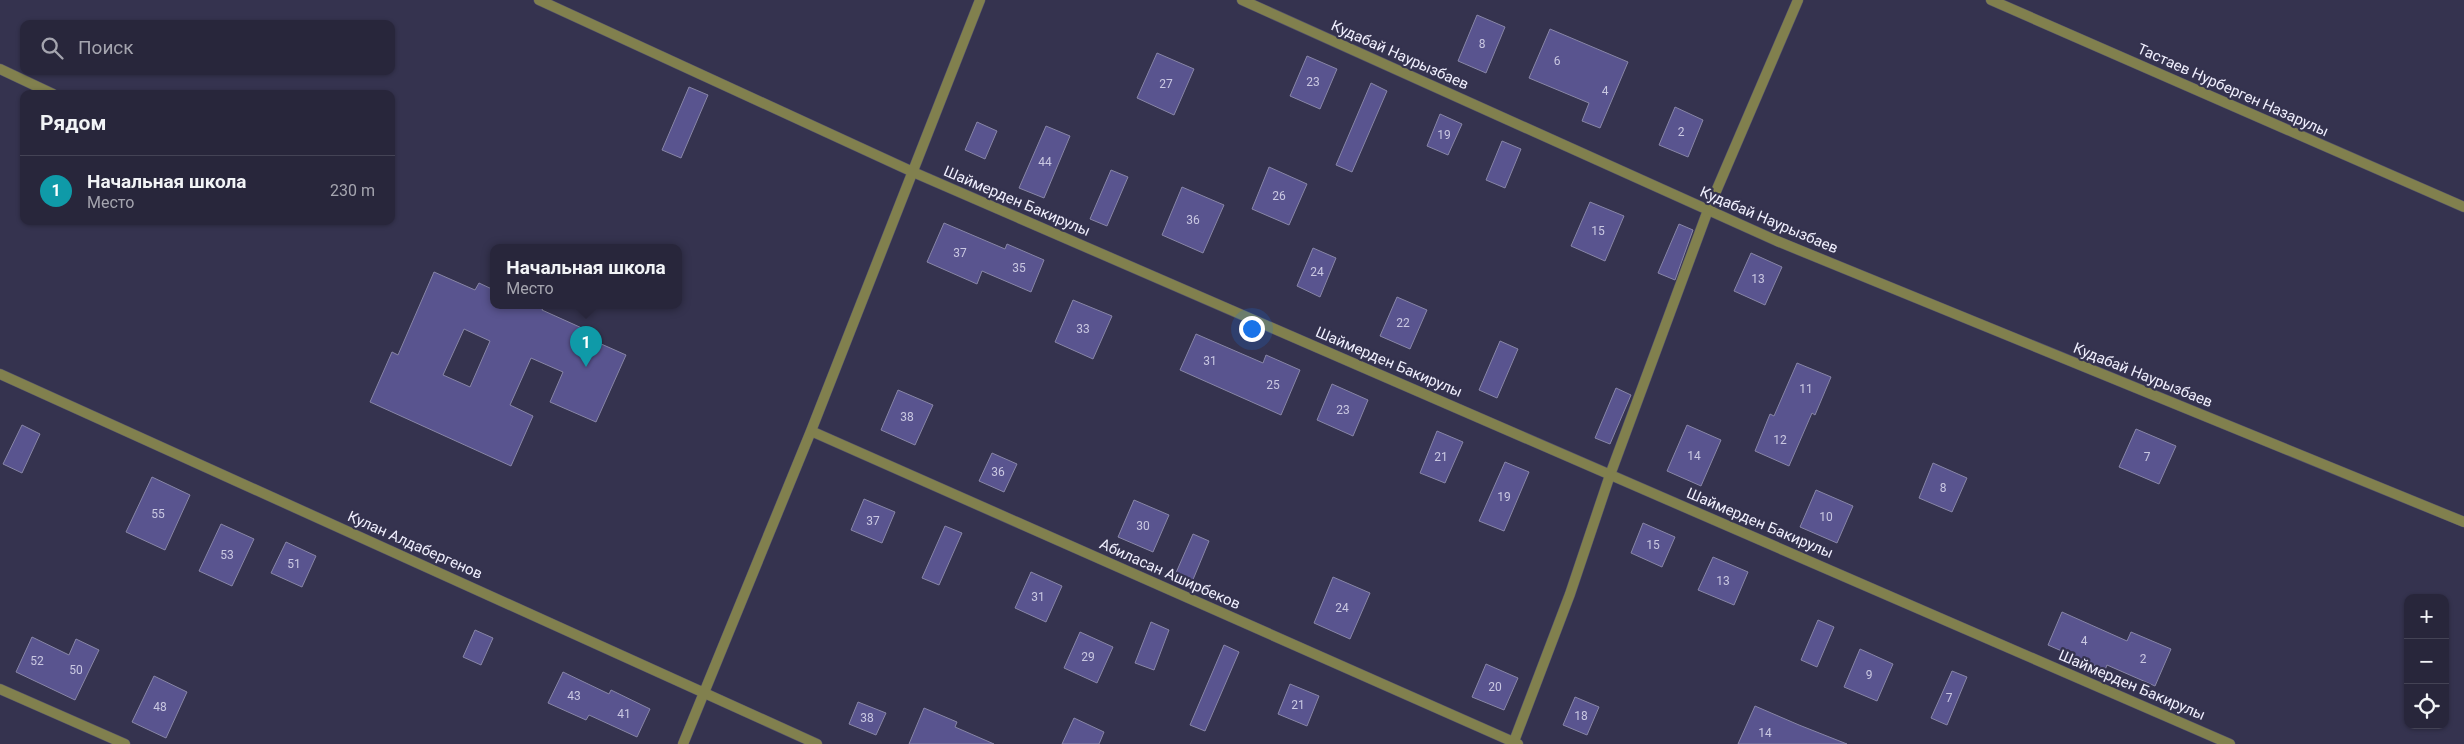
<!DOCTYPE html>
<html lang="ru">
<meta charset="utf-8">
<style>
body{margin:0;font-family:Roboto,sans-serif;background:#302e42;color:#f1f3f6}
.controls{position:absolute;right:15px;bottom:15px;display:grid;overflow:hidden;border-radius:10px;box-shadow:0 1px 4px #0004}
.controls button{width:45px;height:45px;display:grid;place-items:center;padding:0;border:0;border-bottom:1px solid #444355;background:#28263b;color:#f1f3f6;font:25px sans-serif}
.you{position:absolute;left:1251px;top:328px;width:18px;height:18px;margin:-12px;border:4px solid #fff;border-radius:50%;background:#1a73e8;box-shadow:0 0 0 8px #1a73e833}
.badge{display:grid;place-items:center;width:32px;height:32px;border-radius:50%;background:#c2bd3f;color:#fff;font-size:16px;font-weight:700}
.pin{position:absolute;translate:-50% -41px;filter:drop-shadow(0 1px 2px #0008)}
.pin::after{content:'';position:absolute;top:26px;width:18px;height:15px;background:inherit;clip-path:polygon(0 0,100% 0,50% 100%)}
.popup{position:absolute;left:490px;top:244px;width:192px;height:65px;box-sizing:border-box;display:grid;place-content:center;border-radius:10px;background:#28263b;filter:drop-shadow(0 1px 4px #0005);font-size:16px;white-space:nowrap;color:#a5a5af}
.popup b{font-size:19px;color:#f1f3f6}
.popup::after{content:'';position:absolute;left:50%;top:100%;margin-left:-10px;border:10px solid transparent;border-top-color:#28263b}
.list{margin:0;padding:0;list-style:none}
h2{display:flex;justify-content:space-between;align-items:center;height:65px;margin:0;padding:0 20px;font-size:21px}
h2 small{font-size:16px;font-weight:400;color:#a5a5af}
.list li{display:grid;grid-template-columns:32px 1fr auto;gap:15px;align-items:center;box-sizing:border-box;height:70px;padding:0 20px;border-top:1px solid #444355}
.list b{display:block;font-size:19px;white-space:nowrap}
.list p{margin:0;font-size:16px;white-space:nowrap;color:#a5a5af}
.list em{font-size:16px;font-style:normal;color:#a5a5af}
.icon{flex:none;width:28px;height:28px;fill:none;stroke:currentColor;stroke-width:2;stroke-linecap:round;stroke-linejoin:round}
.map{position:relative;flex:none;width:2464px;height:744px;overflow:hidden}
.search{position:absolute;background:#28263b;box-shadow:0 1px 4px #0004;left:20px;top:20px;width:375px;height:55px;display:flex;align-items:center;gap:12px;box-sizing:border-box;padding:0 18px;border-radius:10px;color:#a5a5af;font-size:19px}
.panel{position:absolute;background:#28263b;box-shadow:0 1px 4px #0004;left:20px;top:90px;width:375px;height:135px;border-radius:10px}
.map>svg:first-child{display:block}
.building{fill:#59548f;stroke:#8886a7;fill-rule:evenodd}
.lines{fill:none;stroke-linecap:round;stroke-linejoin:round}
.minor-casing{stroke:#53516b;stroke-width:11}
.minor{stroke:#81804e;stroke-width:10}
.labels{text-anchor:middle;stroke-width:4.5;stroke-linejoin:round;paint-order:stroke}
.number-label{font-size:12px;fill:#cac8e2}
.street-label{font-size:15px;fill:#f0effe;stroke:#35334f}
</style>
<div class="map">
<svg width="2464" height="744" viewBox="0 0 2464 744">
<rect width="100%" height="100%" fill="#35334f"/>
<path class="building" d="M1477,15L1505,27L1486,73L1458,61Z
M1550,29L1628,62L1600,128L1582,121L1589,103L1529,78Z
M1157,53L1194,69L1174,115L1137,98Z
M1307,56L1337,69L1320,109L1290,96Z
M1371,83L1387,91L1352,172L1336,165Z
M689,87L708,95L681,158L662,150Z
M1675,107L1703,120L1688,157L1659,145Z
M1440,114L1462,124L1448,155L1427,146Z
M977,122L997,131L985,159L965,150Z
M1046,126L1070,136L1044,198L1019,188Z
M1502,141L1521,149L1505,188L1486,180Z
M1269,167L1307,184L1289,225L1252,209Z
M1111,170L1128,177L1107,226L1090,219Z
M1182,187L1224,205L1203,253L1162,235Z
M1590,202L1624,216L1605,261L1571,246Z
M944,223L1005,249L1007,244L1044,260L1031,292L982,271L977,284L927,262Z
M1679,224L1693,230L1675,280L1658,273Z
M1313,248L1336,258L1320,297L1297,286Z
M1751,253L1782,267L1765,305L1734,291Z
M434,272L475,290L479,283L494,290V306H544L542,310L584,329L581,335L626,355L596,422L550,402L563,372L531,358L510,405L533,416L511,466L370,402L392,352L398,355ZM464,329L490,341L470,387L443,375Z
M1397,297L1427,310L1410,349L1380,336Z
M1073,300L1112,316L1093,359L1055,342Z
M1196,334L1263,363L1266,355L1300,370L1281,415L1180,370Z
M1500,341L1518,349L1497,398L1479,390Z
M1797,363L1831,377L1815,415L1812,413L1789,466L1755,451L1770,414L1774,416Z
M1332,384L1368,400L1353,436L1317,420Z
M1616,388L1631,395L1610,444L1595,438Z
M898,390L933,405L915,445L881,430Z
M22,425L40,434L22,473L3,464Z
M1687,425L1721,440L1701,486L1667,471Z
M2136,429L2176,446L2159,484L2119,467Z
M1437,431L1463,442L1445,483L1420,473Z
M992,453L1017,464L1004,492L979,481Z
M1505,462L1529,472L1504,531L1479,521Z
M1933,463L1967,478L1952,512L1919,498Z
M152,477L190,495L165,550L126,532Z
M1816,490L1853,506L1837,543L1800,527Z
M864,499L895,512L882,543L851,530Z
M1134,500L1169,515L1153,552L1118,537Z
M1643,523L1675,537L1662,567L1631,553Z
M221,524L254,539L232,586L199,571Z
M945,526L962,533L939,585L922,578Z
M1193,534L1209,541L1192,582L1175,575Z
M286,542L316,556L302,587L271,573Z
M1713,557L1748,572L1734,605L1698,590Z
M1031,572L1062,586L1046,622L1015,608Z
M1333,577L1370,593L1350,639L1314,623Z
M2062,612L2127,641L2131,632L2171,649L2155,686L2107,665L2105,670L2048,645Z
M1818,620L1834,627L1817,667L1801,660Z
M1151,622L1169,630L1154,670L1135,663Z
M475,630L493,638L481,665L463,657Z
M1080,632L1113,647L1097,683L1064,668Z
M32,637L69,655L76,639L99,650L75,700L16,672Z
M1224,645L1239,652L1205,731L1190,725Z
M1860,649L1893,664L1877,701L1844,687Z
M1486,664L1518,678L1504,710L1472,697Z
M1952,671L1967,677L1947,725L1931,718Z
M563,672L609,694L611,690L650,709L637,737L589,715L586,720L548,703Z
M154,676L187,692L166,738L132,722Z
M1290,684L1319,696L1307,726L1278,714Z
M1575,697L1599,707L1587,735L1563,725Z
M858,702L886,713L876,735L849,724Z
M1755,706L1799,725L1847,744H1738Z
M924,708L957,722L955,727L994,744H909Z
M1074,718L1104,732L1099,744H1062Z"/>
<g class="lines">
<defs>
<path id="minor" d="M539,0L913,172L2230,744
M1242,0L1777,241L2464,522
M1991,0L2464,207
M0,69L53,94
M0,374L817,744
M811,431L1518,744
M0,689L125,744
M683,744L811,431L980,0
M1513,744L1570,594L1610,475L1708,210L1798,0"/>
</defs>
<use href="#minor" class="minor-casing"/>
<use href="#minor" class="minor"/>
</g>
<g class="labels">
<g class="number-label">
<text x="1482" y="48">8</text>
<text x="1557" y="65">6</text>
<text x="1313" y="86">23</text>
<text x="1166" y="88">27</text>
<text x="1605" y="95">4</text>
<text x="1681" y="136">2</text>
<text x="1444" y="139">19</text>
<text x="1045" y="166">44</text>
<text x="1279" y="200">26</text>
<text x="1193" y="224">36</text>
<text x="1598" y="235">15</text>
<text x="960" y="257">37</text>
<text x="1019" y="272">35</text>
<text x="1317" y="276">24</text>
<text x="1758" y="283">13</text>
<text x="1403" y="327">22</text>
<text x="1083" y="333">33</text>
<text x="1210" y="365">31</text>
<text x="1273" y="389">25</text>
<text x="1806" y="393">11</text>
<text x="1343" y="414">23</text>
<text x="907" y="421">38</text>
<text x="1780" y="444">12</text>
<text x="1694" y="460">14</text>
<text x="1441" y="461">21</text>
<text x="2147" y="461">7</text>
<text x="998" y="476">36</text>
<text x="1943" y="492">8</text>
<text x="1504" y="501">19</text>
<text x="158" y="518">55</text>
<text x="1826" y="521">10</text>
<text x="873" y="525">37</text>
<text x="1143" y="530">30</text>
<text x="1653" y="549">15</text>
<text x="227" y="559">53</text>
<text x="294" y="568">51</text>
<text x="1723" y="585">13</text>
<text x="1038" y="601">31</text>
<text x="1342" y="612">24</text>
<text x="2084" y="645">4</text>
<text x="1088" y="661">29</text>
<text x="2143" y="663">2</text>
<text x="37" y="665">52</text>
<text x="76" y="674">50</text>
<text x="1869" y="679">9</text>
<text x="1495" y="691">20</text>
<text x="574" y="700">43</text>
<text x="1949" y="702">7</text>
<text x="1298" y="709">21</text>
<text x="160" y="711">48</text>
<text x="624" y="718">41</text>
<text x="1581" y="720">18</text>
<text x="867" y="722">38</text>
<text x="1765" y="737">14</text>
</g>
<g class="street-label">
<text transform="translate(1400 55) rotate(24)" y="5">Кудабай Наурызбаев</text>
<text transform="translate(2233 90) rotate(24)" y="5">Тастаев Нурберген Назарулы</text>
<text transform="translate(1017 201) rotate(23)" y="5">Шаймерден Бакирулы</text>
<text transform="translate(1769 220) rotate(23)" y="5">Кудабай Наурызбаев</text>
<text transform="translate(1389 362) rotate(23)" y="5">Шаймерден Бакирулы</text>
<text transform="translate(2143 375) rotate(22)" y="5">Кудабай Наурызбаев</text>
<text transform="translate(1760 523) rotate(23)" y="5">Шаймерден Бакирулы</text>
<text transform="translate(415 545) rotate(24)" y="5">Кулан Алдабергенов</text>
<text transform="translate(1170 574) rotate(24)" y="5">Абиласан Аширбеков</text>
<text transform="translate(2132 685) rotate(23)" y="5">Шаймерден Бакирулы</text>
</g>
</g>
</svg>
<div class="controls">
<button>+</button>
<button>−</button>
<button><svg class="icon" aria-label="locate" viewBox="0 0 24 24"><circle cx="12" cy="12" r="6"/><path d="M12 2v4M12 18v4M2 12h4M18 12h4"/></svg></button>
</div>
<div class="you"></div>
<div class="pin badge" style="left:586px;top:367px;background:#0f9aa8">1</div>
<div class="popup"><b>Начальная школа</b>Место</div>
<div class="search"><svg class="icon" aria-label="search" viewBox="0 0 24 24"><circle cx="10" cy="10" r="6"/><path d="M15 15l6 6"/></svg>Поиск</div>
<section class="panel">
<h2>Рядом<small></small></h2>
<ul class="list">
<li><span class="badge" style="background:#0f9aa8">1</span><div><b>Начальная школа</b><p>Место</p></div><em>230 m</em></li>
</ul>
</section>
</div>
